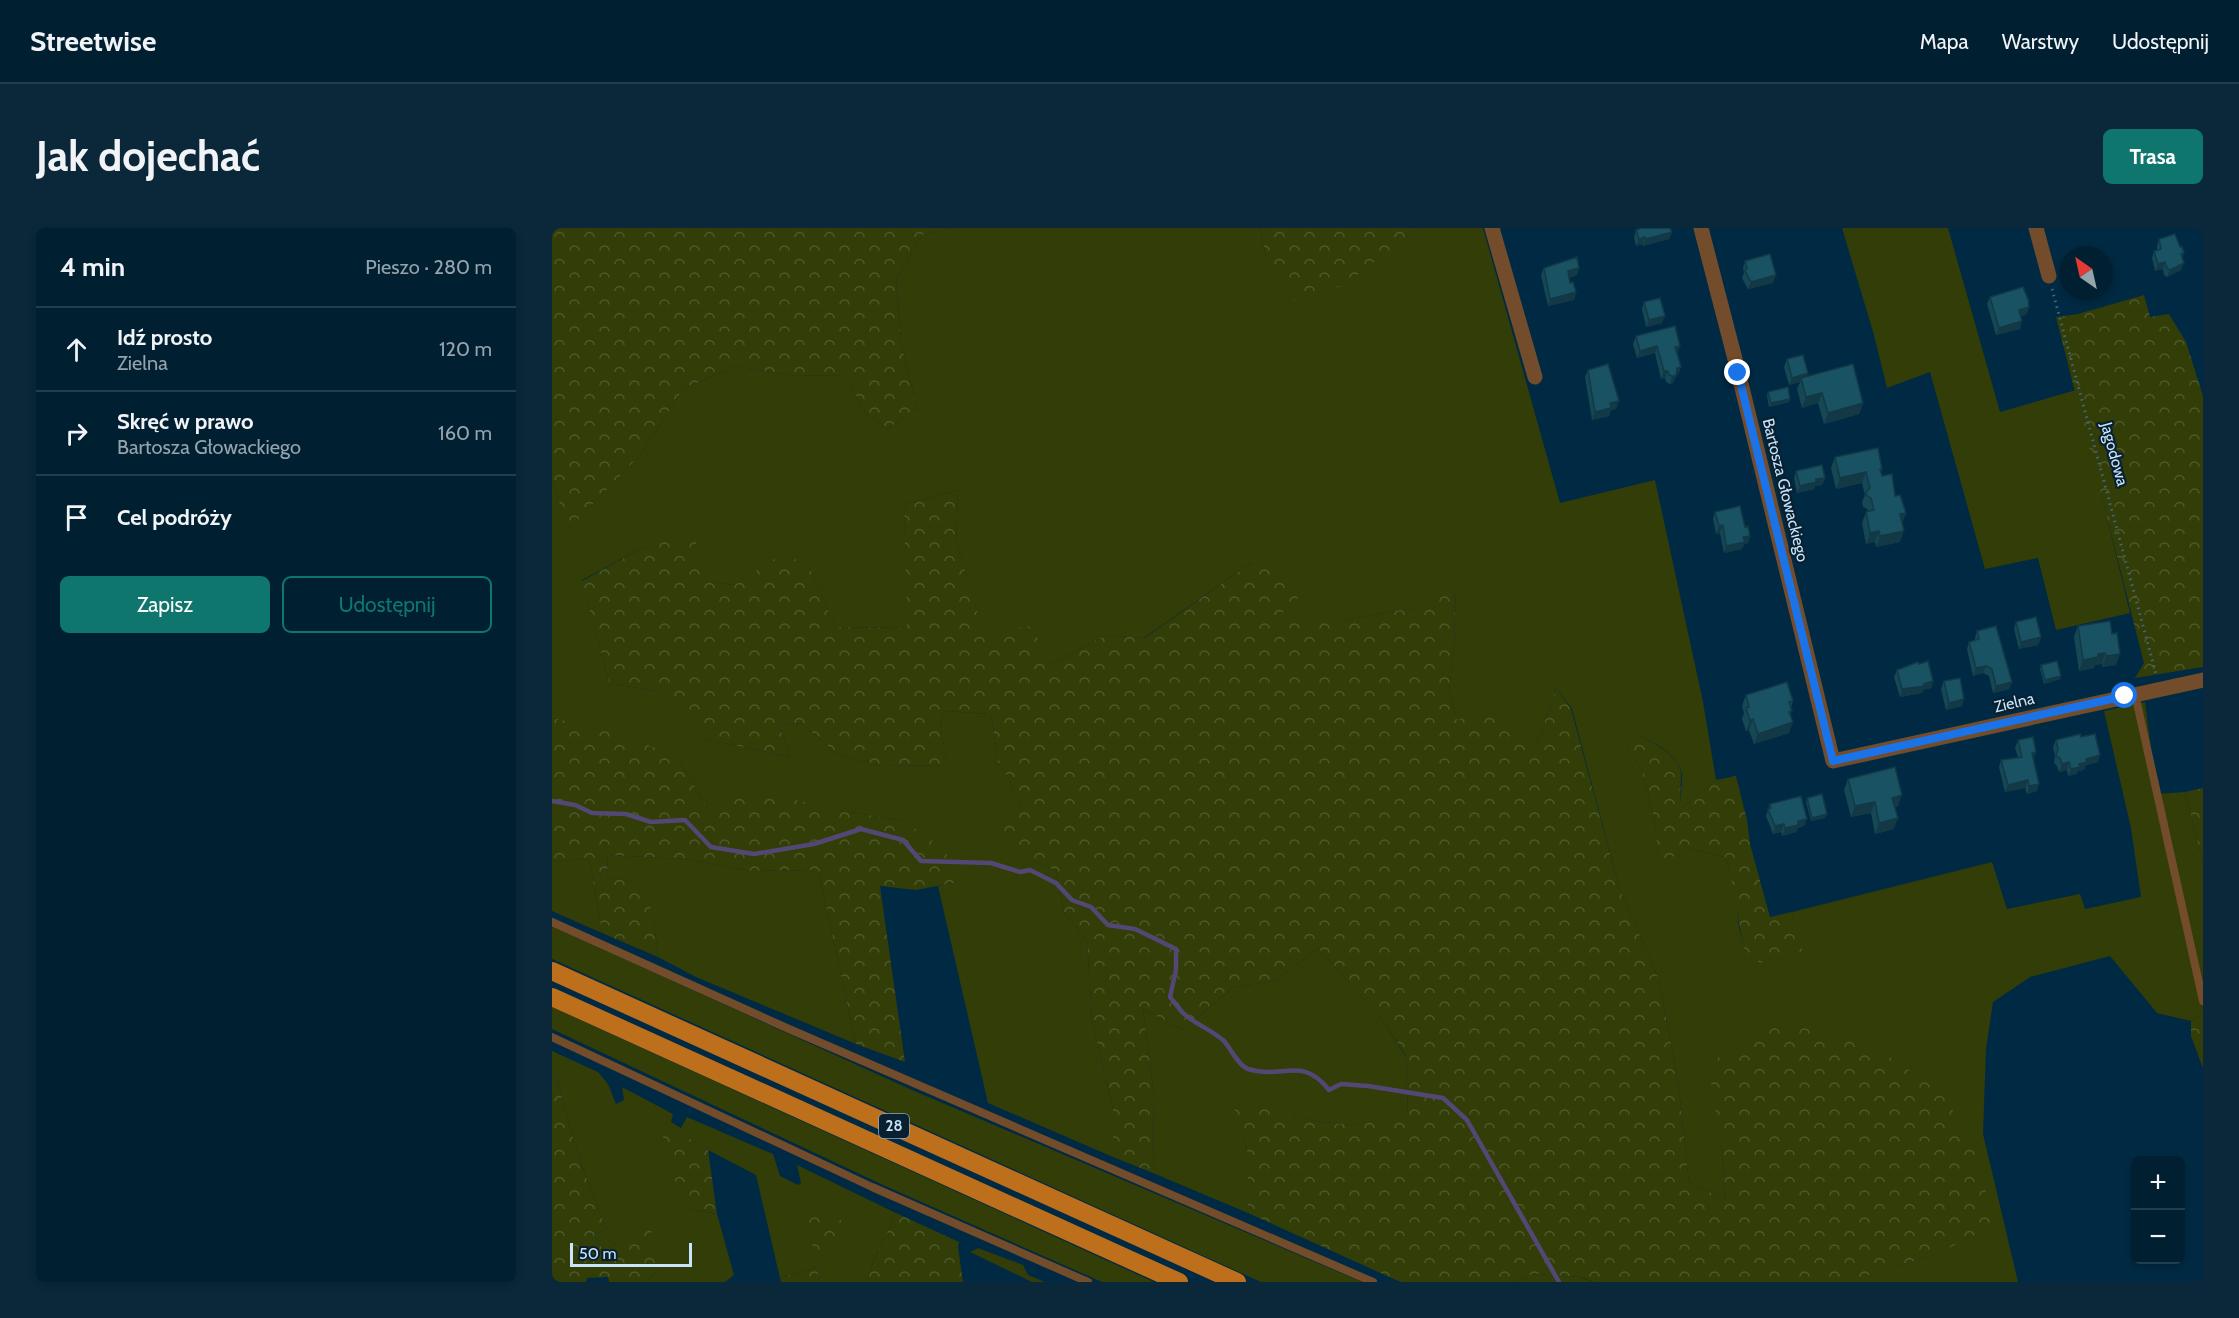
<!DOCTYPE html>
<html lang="pl">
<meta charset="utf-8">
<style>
body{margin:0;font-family:Cabin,sans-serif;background:#0a283a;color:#f1f3f6}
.controls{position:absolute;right:18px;bottom:18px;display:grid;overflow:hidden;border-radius:9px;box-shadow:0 3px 9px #0003}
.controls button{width:54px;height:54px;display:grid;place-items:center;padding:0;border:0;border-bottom:2px solid #223e4d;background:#002032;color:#f1f3f6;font:30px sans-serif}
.compass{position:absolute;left:1507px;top:18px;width:54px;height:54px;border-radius:50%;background:#002032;box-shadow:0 3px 9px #0003;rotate:326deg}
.scale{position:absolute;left:18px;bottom:15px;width:122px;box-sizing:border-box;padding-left:6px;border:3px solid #c8e5fb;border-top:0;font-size:16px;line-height:21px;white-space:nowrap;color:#c8e5fb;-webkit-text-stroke:4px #082030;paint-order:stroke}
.stop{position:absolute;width:18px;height:18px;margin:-14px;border:4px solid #1a73e8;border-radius:50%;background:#fff}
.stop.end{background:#1a73e8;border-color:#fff;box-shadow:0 2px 6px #0008}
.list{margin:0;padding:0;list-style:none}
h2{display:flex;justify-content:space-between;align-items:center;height:78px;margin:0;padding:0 24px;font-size:26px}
h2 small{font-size:20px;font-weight:400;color:#95a3ac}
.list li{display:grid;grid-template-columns:39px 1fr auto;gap:18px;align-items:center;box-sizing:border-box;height:84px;padding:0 24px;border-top:2px solid #223e4d}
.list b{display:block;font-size:22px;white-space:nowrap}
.list p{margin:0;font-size:20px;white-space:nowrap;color:#95a3ac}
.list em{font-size:20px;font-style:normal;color:#95a3ac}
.actions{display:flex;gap:12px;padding:18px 24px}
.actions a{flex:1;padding:14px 0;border:2px solid #0f766e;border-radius:9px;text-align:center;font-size:21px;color:#0f766e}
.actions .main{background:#0f766e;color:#fff}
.icon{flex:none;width:33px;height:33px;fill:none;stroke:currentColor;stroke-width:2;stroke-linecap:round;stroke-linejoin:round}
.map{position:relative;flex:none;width:1651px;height:1054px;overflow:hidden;border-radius:9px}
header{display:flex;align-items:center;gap:36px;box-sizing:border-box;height:84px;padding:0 30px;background:#002032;border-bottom:2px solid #223e4d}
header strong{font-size:28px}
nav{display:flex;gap:33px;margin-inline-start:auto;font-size:21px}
.intro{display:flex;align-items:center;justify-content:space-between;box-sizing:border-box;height:144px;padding:0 36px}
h1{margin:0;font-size:42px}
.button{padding:15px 27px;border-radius:9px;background:#0f766e;color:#fff;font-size:21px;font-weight:700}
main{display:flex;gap:36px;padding:0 36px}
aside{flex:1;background:#002032;border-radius:9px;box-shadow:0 3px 9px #0003}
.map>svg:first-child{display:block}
.grass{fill:#323d07}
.forest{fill:url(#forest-crowns)}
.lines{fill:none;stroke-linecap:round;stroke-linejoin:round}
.stream{stroke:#534875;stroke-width:4.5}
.path{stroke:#41677f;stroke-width:3;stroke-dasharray:1.5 4.5;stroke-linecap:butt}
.service{stroke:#734d2b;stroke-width:8}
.minor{stroke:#734d2b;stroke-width:15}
.primary{stroke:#bd6f1b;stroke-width:18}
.wall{fill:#164755}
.shaded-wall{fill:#123945}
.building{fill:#195263;stroke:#123945;stroke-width:1.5}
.route{stroke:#1a73e8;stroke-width:8}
.labels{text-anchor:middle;stroke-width:4.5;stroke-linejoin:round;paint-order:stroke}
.shield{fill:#082030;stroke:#8eaabe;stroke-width:1.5}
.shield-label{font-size:15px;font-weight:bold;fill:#c8e5fb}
.street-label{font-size:16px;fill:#c8e5fb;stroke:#082030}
</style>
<header>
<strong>Streetwise</strong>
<nav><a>Mapa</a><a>Warstwy</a><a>Udostępnij</a></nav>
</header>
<div class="intro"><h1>Jak dojechać</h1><a class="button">Trasa</a></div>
<main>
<aside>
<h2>4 min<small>Pieszo · 280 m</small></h2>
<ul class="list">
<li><svg class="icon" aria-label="ahead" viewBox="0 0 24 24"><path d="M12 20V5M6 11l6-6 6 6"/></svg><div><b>Idź prosto</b><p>Zielna</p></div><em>120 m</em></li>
<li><svg class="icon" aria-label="right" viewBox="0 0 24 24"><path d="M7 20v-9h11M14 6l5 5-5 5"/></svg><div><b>Skręć w prawo</b><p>Bartosza Głowackiego</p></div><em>160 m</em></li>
<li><svg class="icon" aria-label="arrive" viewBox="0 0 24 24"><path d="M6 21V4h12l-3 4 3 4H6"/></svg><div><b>Cel podróży</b></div></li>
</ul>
<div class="actions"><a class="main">Zapisz</a><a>Udostępnij</a></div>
</aside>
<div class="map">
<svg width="1651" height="1054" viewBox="0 0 1651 1054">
<defs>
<pattern id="forest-crowns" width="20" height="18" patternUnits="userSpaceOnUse" patternTransform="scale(1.5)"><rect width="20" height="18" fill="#323d07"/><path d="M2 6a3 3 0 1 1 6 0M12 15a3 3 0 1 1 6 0" fill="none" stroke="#4e592c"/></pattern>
</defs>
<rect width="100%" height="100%" fill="#002a43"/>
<path class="grass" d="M400,0H708L715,34L847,15L867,0H931L1008,275L1103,252L1151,474L1164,552L1129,581C1127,569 1132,551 1129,542C1121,521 1098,513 1080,505L1074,522L1089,539L1102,590L1107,634L1139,621L1173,629L1183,662L1187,699L1193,723L1250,725L1240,684L1440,634L1455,681L1528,666L1533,681L1589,669L1579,600L1552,483L1593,474L1605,566L1633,564L1651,635V787L1639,793L1605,785L1558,728L1478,749L1441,774L1434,821L1431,906L1466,1054H1311L1310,1049L1385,1026L1169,914L1174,972L1137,954L1126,853L1107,752L1067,659L1020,481L1004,460L983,523L905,492L897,463L902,422L904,363L861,380L787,393H721L707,329L592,410L554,407L500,436L432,406L404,314L406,262L352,277L356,400L283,399L259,342L233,325L182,357L153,353L94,318L30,352L57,455L104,463L152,511L238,529L227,497L249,495L285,526L330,538L395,537L388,496L394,483L439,486L446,534L458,553L469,580L459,622L504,643L512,684L535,713L540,792L561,881V929L436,875L386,658L406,654L352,593L287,582H157L125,529L0,490V252L16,301L90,225L131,161L184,138L236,147L294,148L313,185L336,201L365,180L349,115L344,51L370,7Z
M1290,0H1396L1448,184L1524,162L1578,385L1504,402L1486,330L1433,341L1378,144L1335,160L1322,107Z
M55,627L132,631L200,643L266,642L304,816L144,749L106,729L102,694L77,653L56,650Z
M37,630L50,705L0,683V634Z
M0,698L360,862L810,1054H709L0,731Z
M766,720L831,793L854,829L856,888L799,897L762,893L680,870L696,926V985L601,945L602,867L591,781L631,802L681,759L724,752Z
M0,779L602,1054H550L331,957L0,801Z
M0,823L46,844L56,856L64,876L72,872L70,859L121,886L119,894L129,900L135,889L221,926L228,948L246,957L249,955L245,937L344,985L321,1034L315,1054H267L265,1039L228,1050L204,947L156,922L115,898L110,912L138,981L165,986L182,1047L173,1054H93L109,1041L80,1001L53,1024L42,1007L55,1001C34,953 18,905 6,854L0,846Z
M426,1020L471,1037L476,1047L493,1054H480L418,1024Z
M982,1046L1027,1049L1041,1054H959Z"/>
<path class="forest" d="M0,0H400L370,7L344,51L349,115L365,180L336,201L313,185L294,148L236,147L184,138L131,161L90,225L16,302L0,252Z
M708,0H867L792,57L742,72L715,34Z
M1592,67L1598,89L1617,86L1634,114L1651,168V439L1583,450L1592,435L1504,89L1526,86Z
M406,262L404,314L432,405L479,398L500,436L554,407L593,410L707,329L752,364L722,393H787L861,380L904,362L902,422L897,463L905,492L942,479L983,523L1004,460L1019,481L1067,659L1107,752L1126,853L1137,954L1174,972L1169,914L1156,836L1211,800L1249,799L1327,822L1392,866L1421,919L1443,997L1385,1026L1311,1049V1054H1042L1028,1049L982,1046L959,1054H850L844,1052L696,985V926L679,869L762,893L799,897L856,887L854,828L831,793L766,720L724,752L681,759L631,802L591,781L602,867L601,945L561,929V881L540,792L535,713L512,684L504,643L458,622L445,600L469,580L458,553L446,534L439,486L394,483L388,496L395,537L330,538L285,526L249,495L227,497L238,529L152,511L104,463L57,455L30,353L94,318L142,305L153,353L182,357L233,324L259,342L283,399L355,400L352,277Z
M0,490L61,503L125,529L157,582L199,562L287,582L352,593L393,622L406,654L364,662L328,658L353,834L304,816L266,642L200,643L132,631L55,627L56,650L77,653L95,667L102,694L106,729L50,705L37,630L0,634Z
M1079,504C1095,512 1128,525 1129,546C1129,558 1127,569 1130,580L1164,552L1184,548L1195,592L1198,616L1218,689L1240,684L1251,725L1208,735L1193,724C1185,691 1184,661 1173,629L1139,621L1107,635L1102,590L1089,539L1074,522Z
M1651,560V635L1633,564Z
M1651,787V840L1639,808V793Z
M0,846L6,854C18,905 34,953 55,1001L42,1007L53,1024L80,1001L98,999L109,1041L93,1054H57L56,1049L35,1050L34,1054H0Z
M115,897L156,922L165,986L138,981L127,965L110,912Z
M344,985L407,1014L406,1019L411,1054H315L321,1034Z
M272,986L293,994L296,1007L263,1027L254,992Z
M265,1039L267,1054H229L228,1050Z"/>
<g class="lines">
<path class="stream" d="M0,573L23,577L40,585L74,586L99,594L133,592L159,619L202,626L262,616L309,601L351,612L369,633L439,635L468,644L478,642L504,655L520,672L539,679L556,697L583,701L624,721V742L618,769C622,774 626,779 630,784C642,796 659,801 672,813C679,821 686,837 696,841C730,852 750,827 777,862L789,856L816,858L891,870L915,892L1007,1054"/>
<path class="path" d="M1500,61L1604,446"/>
<path class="service" d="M1583,466L1651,773
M0,694L237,801L821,1054
M0,809L320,959L536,1054"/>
<path class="minor" d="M940,0L983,149
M1149,0L1183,131L1281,533L1651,452
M1484,0L1497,48"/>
<path class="primary" d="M0,743L685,1054
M0,769L627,1054"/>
</g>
<path class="wall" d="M1088,0H1118L1120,4L1117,11L1091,18V16L1084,18L1082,9L1084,2Z
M1607,11L1628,19L1632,25L1630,29L1629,42L1615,49L1612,47L1611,41L1603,43L1600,30L1602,23L1605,22V18Z
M1193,33L1221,55L1196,61L1190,50L1192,45L1191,40Z
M992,40H1027L1025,47L1017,50L1018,55L1024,64L1022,72L996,78L989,47Z
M1438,69L1477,79L1474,87L1469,88L1468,101L1444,107L1435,76Z
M1092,74L1110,95L1094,99L1090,81Z
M1084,108L1126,125L1129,139L1126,146L1124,147L1121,155L1118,156L1114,154L1113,150L1109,151L1103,125L1085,130L1081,116Z
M1235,131L1256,145L1254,149L1311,175L1307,186L1272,196L1266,175L1250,180L1245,161L1248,154L1237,157L1232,139Z
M1036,142L1064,181L1059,182L1057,188L1040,192L1033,149Z
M1216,164L1238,171L1237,174L1217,179L1215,168Z
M1283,229L1330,241L1329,245L1330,248L1354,285L1350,295L1348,314L1324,319L1323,314L1314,316L1310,295L1314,284L1316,283L1315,281L1311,279L1310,274L1313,267L1310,255L1284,261L1279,240Z
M1244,243L1273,250L1270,257L1263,258L1262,261L1245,265L1242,250Z
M1163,284L1198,308L1196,315L1192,316L1190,321L1172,325L1168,305L1164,306L1161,291Z
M1464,394L1489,409L1486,417L1467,421L1462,401Z
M1526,398L1564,437L1550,439V436L1543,437L1542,440L1527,443L1522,409Z
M1425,403L1460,454L1457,461L1441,465L1437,448L1431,445L1421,448L1415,421L1417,414L1423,412V410Z
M1367,436L1381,453L1379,460L1371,462L1370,465L1348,469L1342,449L1345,442Z
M1489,437L1509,448L1508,451L1492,456L1488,441Z
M1392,453L1410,478L1394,482L1389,461Z
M1194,467L1241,473L1239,480L1240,483L1238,487L1237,505L1202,516L1197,502L1194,503L1190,491L1192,485L1190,478Z
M1529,509L1546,534L1534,537L1532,542L1526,543L1525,546L1516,548L1515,542L1507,544L1505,538L1502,535L1503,528L1501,519L1504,512Z
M1466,512L1484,524L1481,531L1485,563L1475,566L1473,560L1453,564L1447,539L1449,532L1466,529L1463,520Z
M1296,551L1346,578L1343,579L1342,601L1323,606L1319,585L1299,589L1292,562Z
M1255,570L1275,586L1273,590L1259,593L1254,574Z
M1218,576L1255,591L1252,598L1246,600L1244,604L1230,608L1229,604L1221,606L1214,588Z"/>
<path class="shaded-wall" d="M1120,4L1117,11L1091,18L1094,11Z
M1093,9L1091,16L1084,18L1087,11Z
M1613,34L1611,41L1603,43L1606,36Z
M1632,35L1629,42L1615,49L1618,42Z
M1027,40L1025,47L1013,50L1016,43Z
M1224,47L1221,55L1196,61L1199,54Z
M1024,64L1022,72L996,78L998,71Z
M1477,79L1474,87L1464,89L1467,82Z
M1113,88L1110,95L1094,99L1097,92Z
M1470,93L1468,101L1444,107L1447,100Z
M1105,118L1103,125L1085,130L1088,123Z
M1128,118L1126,125L1121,126L1123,119Z
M1129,139L1126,146L1122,147L1125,140Z
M1112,143H1116L1113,150L1109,151Z
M1256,145L1253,153L1249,150L1248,154L1237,157L1240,150Z
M1120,148H1124L1121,155L1118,156Z
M1270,165L1266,175L1250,180L1254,169Z
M1238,171L1237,174L1217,179L1219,175Z
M1067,173L1064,181L1059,182L1057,188L1040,192L1043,184L1058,175Z
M1311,175L1307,186L1272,196L1276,185Z
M1314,244L1310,255L1284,261L1288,250Z
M1273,250L1270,257L1263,258L1262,261L1245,265L1248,258L1264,251Z
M1354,285L1350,296L1348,286Z
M1171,297L1168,305L1164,306L1167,298Z
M1327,303L1323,314L1314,316L1318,305Z
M1352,303L1348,314L1324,319L1328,308Z
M1198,308L1196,315L1192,316L1190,321L1172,325L1174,318L1191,309Z
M1489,409L1486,417L1467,421L1469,414Z
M1553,425L1550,436L1543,437L1542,440L1527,443L1531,432L1546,426Z
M1568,426L1564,437L1550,439L1554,428Z
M1434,438L1431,445L1421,448L1424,440Z
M1509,448L1508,451L1492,456L1493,452Z
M1381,453L1379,460L1371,462L1370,465L1348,469L1350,461Z
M1460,454L1457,461L1441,465L1444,458Z
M1412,471L1410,478L1394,482L1397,475Z
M1201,491L1197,502L1194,503L1198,493Z
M1241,494L1237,505L1202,516L1206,506Z
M1484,524L1482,531L1477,532L1480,525Z
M1548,527L1546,534L1534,537L1532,542L1526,543L1525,546L1516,548L1519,541L1534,531Z
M1517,534L1515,542L1507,544L1510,536Z
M1476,552L1473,560L1453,564L1456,557Z
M1487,556L1485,563L1475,566L1477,558Z
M1350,567L1346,578L1337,581L1340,570Z
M1323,574L1319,585L1299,589L1303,578Z
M1275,586L1273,590L1259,593L1260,590Z
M1346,590L1342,601L1323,606L1327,595Z
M1255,591L1252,598L1246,600L1244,604L1230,608L1233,600L1246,593Z
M1232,596L1229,604L1221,606L1223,598Z"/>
<path class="building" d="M1090,0H1118L1120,4L1094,11L1093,9L1087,11L1084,2Z
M1623,6L1628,19H1630L1632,25L1629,26L1632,35L1618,42L1615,40L1613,34L1606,36L1602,23L1609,21L1607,11Z
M1218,26L1224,47L1199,54L1193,43L1195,40L1193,33Z
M1025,29L1027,40L1016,43L1018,55L1021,54L1024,64L998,71L992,40Z
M1471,59L1476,71L1477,79L1467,82L1470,93L1447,100L1438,69Z
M1108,70L1113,88L1097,92L1092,74Z
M1123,98L1128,118L1123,119L1129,139L1125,140L1124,148H1120L1117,147L1116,143H1112L1105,118L1088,123L1084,108Z
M1251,127L1256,145L1240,150L1235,131Z
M1056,136L1067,173L1058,175L1059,180L1043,184L1036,142Z
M1301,136L1311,175L1276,185L1270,165L1254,169L1249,150Z
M1236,159L1238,171L1219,175L1216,164Z
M1326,220L1330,241H1328L1330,248L1340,246L1343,268L1348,267L1354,285L1348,286L1352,303L1328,308L1327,303L1318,305L1314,284L1322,282L1319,270L1315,268L1314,264L1318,260L1314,244L1288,250L1283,229Z
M1270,237L1273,250L1264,251V254L1248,258L1244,243Z
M1188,278L1193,299L1196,298L1198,308L1191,309L1193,314L1174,318L1171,297L1167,298L1163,284Z
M1484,389L1489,409L1469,414L1464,394Z
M1558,393L1560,406L1565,405L1568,426L1554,428L1553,425L1546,426V429L1531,432L1526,398Z
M1444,398L1460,454L1444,458L1440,441L1434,438L1424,440L1417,414L1427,411L1425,403Z
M1376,433L1381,453L1372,456L1373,458L1350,461L1345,442L1366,434L1367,436Z
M1505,433L1509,448L1493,452L1489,437Z
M1408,450L1412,471L1397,475L1392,453Z
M1235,454L1241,473L1237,474L1240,483L1237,484L1241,494L1206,506L1201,491L1198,493L1194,480L1197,479L1194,467Z
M1528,506L1529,509L1543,506L1548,527L1534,531L1535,534L1527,536L1528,539L1519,541L1517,534L1510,536L1508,530L1504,528L1506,521L1504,512Z
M1481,509L1484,524L1480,525L1487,556L1477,558L1476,552L1456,557L1449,532L1470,529L1466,512Z
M1343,539L1350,567L1340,570L1346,590L1327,595L1323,574L1303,578L1296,551Z
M1270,566L1275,586L1260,590L1255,570Z
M1249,568L1255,591L1246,593V597L1233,600L1232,596L1223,598L1216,581L1219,580L1218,576Z"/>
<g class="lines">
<path class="route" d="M1186,145L1281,533L1573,468"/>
</g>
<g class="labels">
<rect class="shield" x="327" y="886" width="30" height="24" rx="4.5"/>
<g class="shield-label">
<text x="342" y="903">28</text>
</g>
<g class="street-label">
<text transform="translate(1563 226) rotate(75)" y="6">Jagodowa</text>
<text transform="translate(1234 262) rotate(76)" y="6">Bartosza Głowackiego</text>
<text transform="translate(1462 474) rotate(-13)" y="6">Zielna</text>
</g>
</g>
</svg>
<div class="controls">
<button>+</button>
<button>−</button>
</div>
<svg class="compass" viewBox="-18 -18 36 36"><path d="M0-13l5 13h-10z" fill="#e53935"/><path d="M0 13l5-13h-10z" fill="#95a3ac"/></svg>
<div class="scale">50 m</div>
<div class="stop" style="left:1573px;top:468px"></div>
<div class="stop end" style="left:1186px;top:145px"></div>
</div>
</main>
